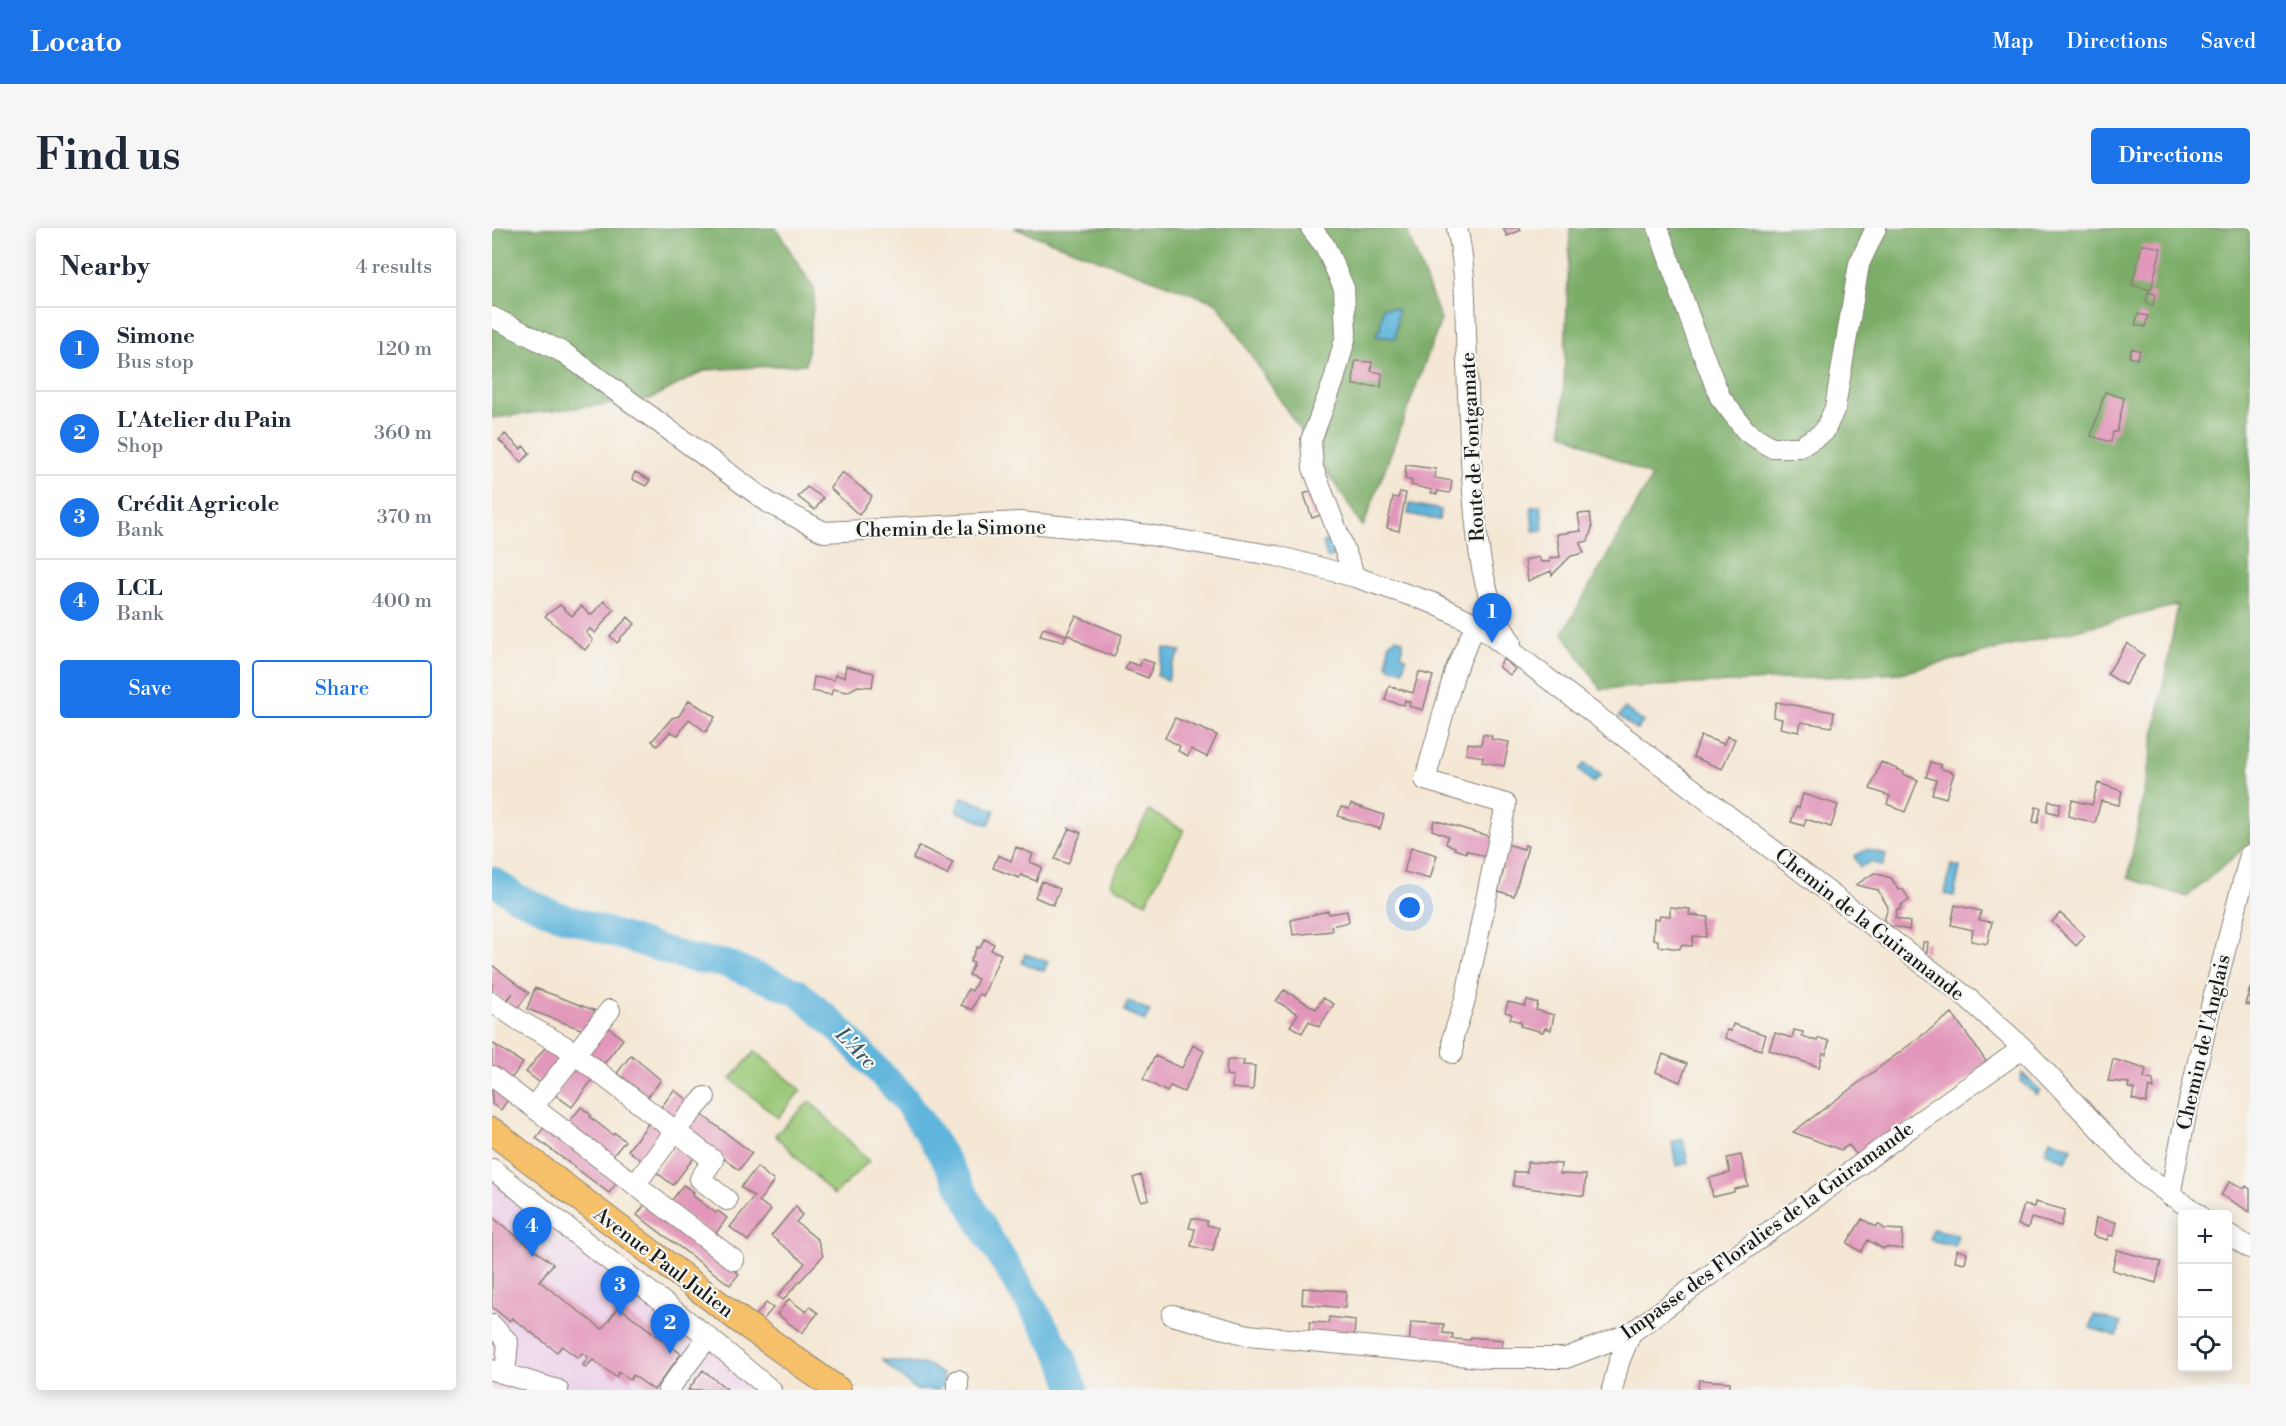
<!DOCTYPE html>
<meta charset="utf-8">
<style>
body{margin:0;font-family:"Libre Bodoni",serif;background:#f6f6f7;color:#1f2937}
.controls{position:absolute;right:18px;bottom:18px;display:grid;overflow:hidden;border-radius:6px;box-shadow:0 3px 15px #0003}
.controls button{width:54px;height:54px;display:grid;place-items:center;padding:0;border:0;border-bottom:2px solid #e0e1e3;background:#fff;color:#1f2937;font:30px sans-serif}
.you{position:absolute;left:918px;top:680px;width:21px;height:21px;margin:-15px;border:4px solid #fff;border-radius:50%;background:#1a73e8;box-shadow:0 0 0 9px #1a73e833}
.badge{display:grid;place-items:center;width:39px;height:39px;border-radius:50%;background:#1a73e8;color:#fff;font-size:20px;font-weight:700}
.pin{position:absolute;translate:-50% -50px;filter:drop-shadow(0 2px 3px #0008)}
.pin::after{content:'';position:absolute;top:32px;width:21px;height:18px;background:inherit;clip-path:polygon(0 0,100% 0,50% 100%)}
.list{margin:0;padding:0;list-style:none}
h2{display:flex;justify-content:space-between;align-items:center;height:78px;margin:0;padding:0 24px;font-size:26px}
h2 small{font-size:20px;font-weight:400;color:#747a83}
.list li{display:grid;grid-template-columns:39px 1fr auto;gap:18px;align-items:center;box-sizing:border-box;height:84px;padding:0 24px;border-top:2px solid #e0e1e3}
.list b{display:block;font-size:22px;white-space:nowrap}
.list p{margin:0;font-size:20px;white-space:nowrap;color:#747a83}
.list em{font-size:20px;font-style:normal;color:#747a83}
.actions{display:flex;gap:12px;padding:18px 24px}
.actions a{flex:1;padding:14px 0;border:2px solid #1a73e8;border-radius:6px;text-align:center;font-size:21px;color:#1a73e8}
.actions .main{background:#1a73e8;color:#fff}
.icon{flex:none;width:33px;height:33px;fill:none;stroke:currentColor;stroke-width:2;stroke-linecap:round;stroke-linejoin:round}
.map{position:relative;flex:none;width:1758px;height:1162px;overflow:hidden;border-radius:6px}
header{display:flex;align-items:center;gap:36px;box-sizing:border-box;height:84px;padding:0 30px;background:#1a73e8;color:#fff}
header strong{font-size:28px}
nav{display:flex;gap:33px;margin-inline-start:auto;font-size:21px}
.intro{display:flex;align-items:center;justify-content:space-between;box-sizing:border-box;height:144px;padding:0 36px}
h1{margin:0;font-size:42px}
.button{padding:15px 27px;border-radius:6px;background:#1a73e8;color:#fff;font-size:21px;font-weight:700}
main{display:flex;gap:36px;padding:0 36px}
aside{flex:1;background:#fff;border-radius:6px;box-shadow:0 3px 15px #0003}
.map>svg:first-child{display:block}
.built{fill:#edd1e9}
.green{fill:#9bc978;stroke:#5c724a;stroke-width:1.5}
.forest{fill:#7cad68;stroke:#4c6442;stroke-width:1.5}
.water{fill:#60b5dc;stroke:#3e687c;stroke-width:1.5}
.lines{fill:none;stroke-linecap:round;stroke-linejoin:round}
.river{stroke:#60b5dc;stroke-width:28}
.building{fill:#e297ba}
.minor-casing{stroke:#888278;stroke-width:22}
.major-casing{stroke:#888278;stroke-width:28}
.minor{stroke:#fff;stroke-width:20}
.major{stroke:#f6c06b;stroke-width:26}
.labels{text-anchor:middle;stroke-width:4.5;stroke-linejoin:round;paint-order:stroke}
.street-label{font-size:20px;fill:#1c1c1c;stroke:#f6f6f2}
.water-label{font-size:21px;font-style:italic;fill:#375969;stroke:#f6f6f2}
</style>
<header>
<strong>Locato</strong>
<nav><a>Map</a><a>Directions</a><a>Saved</a></nav>
</header>
<div class="intro"><h1>Find us</h1><a class="button">Directions</a></div>
<main>
<aside>
<h2>Nearby<small>4 results</small></h2>
<ul class="list">
<li><span class="badge">1</span><div><b>Simone</b><p>Bus stop</p></div><em>120 m</em></li>
<li><span class="badge">2</span><div><b>L'Atelier du Pain</b><p>Shop</p></div><em>360 m</em></li>
<li><span class="badge">3</span><div><b>Crédit Agricole</b><p>Bank</p></div><em>370 m</em></li>
<li><span class="badge">4</span><div><b>LCL</b><p>Bank</p></div><em>400 m</em></li>
</ul>
<div class="actions"><a class="main">Save</a><a>Share</a></div>
</aside>
<div class="map">
<svg width="1758" height="1162" viewBox="0 0 1758 1162">
<rect width="100%" height="100%" fill="#f6f6f2"/>
<filter id="ink" filterUnits="userSpaceOnUse"><feTurbulence type="fractalNoise" baseFrequency=".0167" numOctaves="2"/><feDisplacementMap in="SourceGraphic" scale="12" xChannelSelector="R" yChannelSelector="G"/><feConvolveMatrix kernelMatrix="1 2 1 2 8 2 1 2 1" color-interpolation-filters="sRGB"/></filter>
<filter id="wash" filterUnits="userSpaceOnUse"><feTurbulence type="fractalNoise" baseFrequency=".008" numOctaves="4" result="noise"/><feDisplacementMap in="SourceGraphic" scale="24" xChannelSelector="R" yChannelSelector="G"/><feGaussianBlur stdDeviation="1.35" result="paint"/><feColorMatrix in="noise" values="0 0 0 0 0 0 0 0 0 0 0 0 0 0 0 0 0 1.4 0 .05"/><feComposite in="paint" operator="in"/></filter>
<g filter="url(#wash)">
<rect width="100%" height="100%" fill="#f4e7d4"/>
<path class="built" d="M0,951L271,1162H0Z"/>
<path class="green" d="M657,583L692,602L654,675L618,656Z
M263,823L309,862L286,890L239,851Z
M318,873L377,933L342,967L283,907Z"/>
<path class="forest" d="M0,0H284L323,63L314,136L214,142L158,171L0,190Z
M522,0H914L949,92L871,299L725,75Z
M1078,0H1758V615L1695,669L1636,650L1686,377L1409,445L1109,461L1071,405L1160,249L1070,204Z"/>
<path class="water" d="M891,79L906,81L903,110L884,108L885,103L888,102Z
M918,276L949,282L947,292L916,286Z
M1049,278L1051,302L1041,303L1039,279Z
M839,312L843,328L835,330L831,314Z
M904,410L911,413L909,426L914,430L911,442L899,440L895,436L897,415Z
M672,420L689,423L680,438L676,452L665,448Z
M1133,480L1151,494L1145,502L1127,488Z
M1093,535L1109,547L1101,555L1087,542Z
M470,569L503,582L497,597L464,583Z
M1376,621L1394,627L1391,638L1378,634L1368,639L1362,628Z
M1459,637L1468,639L1462,668L1453,666Z
M533,726L556,734L552,743L530,735Z
M636,773L658,783L653,793L632,783Z
M1530,845L1548,862L1545,867L1528,853Z
M1191,911L1196,935L1184,938L1180,914Z
M1558,911L1580,920L1574,933L1553,924Z
M1440,1001L1466,1006L1463,1018L1438,1012Z
M1602,1087L1629,1095L1625,1108L1598,1100Z
M390,1132L436,1137L450,1146L452,1157L446,1162H424Z"/>
<g class="lines">
<path class="river" d="M0,652L24,669L62,686L197,730L235,736L305,764L345,799L412,870L437,906L460,943L493,1003L570,1128L582,1162"/>
</g>
<g id="blocks">
<path class="building" d="M1011,0H1028L1029,2L1015,8Z
M1650,16L1669,20L1659,62L1640,57Z
M1656,64L1663,66L1661,77L1654,75Z
M1646,86L1656,88L1653,99L1643,97Z
M1640,120L1648,123L1645,131L1637,129Z
M863,133L880,134L879,143L890,145L889,159L861,157Z
M1613,164L1632,170L1625,204H1621L1619,214L1599,208Z
M13,206L29,221L31,218L38,225L30,234L7,212Z
M914,237L944,241L943,250L960,253L958,265L946,263L945,266L939,265L940,262L919,257L920,253L913,251Z
M143,244L158,252L154,258L140,251Z
M350,244L380,268L367,287L338,260Z
M315,259L331,270L323,282L306,269Z
M821,262L829,287L820,290L812,266Z
M908,264L914,265L907,303L895,300L901,269L906,270Z
M1098,285L1100,300L1096,313L1088,315L1092,325L1079,328L1060,347L1059,343L1036,353L1033,332L1047,329L1049,334H1058V330L1068,329L1065,306L1089,303L1086,286Z
M112,373L122,382L103,405L98,401L94,405L101,412L93,422L53,388L68,377L80,388L89,378L99,387Z
M584,388L630,407L622,429L595,418L575,406Z
M136,389L143,396L127,411L128,412L125,415L118,408Z
M551,400L574,407L572,414L548,408Z
M1635,415L1652,427L1633,457L1615,446Z
M650,431L662,435L656,450L633,441L636,434L648,438Z
M1011,431L1023,441L1018,447L1007,439Z
M354,438L382,445L380,459L366,458L355,464L341,461L339,467L320,463L322,449L342,452L343,447L352,449Z
M927,444L941,448L931,482L917,478L918,474L913,472L912,477L893,472L897,458L921,465Z
M197,472L223,489L214,504L197,491L186,507L178,504L165,518L160,513L180,490L187,488Z
M1284,474L1342,484L1340,499L1309,494L1307,504L1288,500L1290,491L1281,489Z
M683,490L725,507L715,529L699,521L696,528L686,523L688,518L673,510Z
M991,506L1000,508L999,511L1017,514L1012,538L990,534L991,529L974,526L976,515L989,517Z
M1209,508L1232,516L1235,508L1243,511L1230,541L1201,529Z
M1389,534L1412,544L1411,546L1426,552L1413,584L1395,576L1398,568L1378,561Z
M1439,534L1449,537L1448,540L1462,545L1454,570L1440,566L1444,552L1434,549Z
M1606,555L1630,563L1627,577L1609,573L1603,595L1576,588L1580,572L1600,577Z
M1311,566L1346,577L1339,599L1314,591L1312,598L1299,594L1304,579L1307,580Z
M1557,573L1569,575L1566,586L1555,583Z
M859,576L892,587L888,601L846,588L849,579L857,581Z
M1544,579L1549,580L1546,595L1541,594Z
M942,592L1003,610L996,630L974,622V625L962,621L963,619L954,616L956,608L940,602Z
M577,600L589,605L576,636L563,631Z
M1014,616L1032,621L1033,617L1036,618L1022,668L1006,663L1012,640L1007,639Z
M427,618L461,634L455,647L421,631Z
M524,619L541,626L538,634L550,639L544,653L529,647L527,650L501,640L506,627L519,633Z
M919,619L945,627L938,651L912,644Z
M1382,645L1399,650L1407,662L1411,661L1417,672L1409,677L1408,682L1405,681L1403,690L1418,694L1417,702L1401,698L1400,699L1392,693L1396,679L1386,662L1364,657Z
M550,653L568,661L561,677L543,669Z
M1463,677L1489,683L1487,692L1500,694L1495,716L1479,713L1481,702L1459,697Z
M1178,679L1198,681L1197,687L1216,689L1214,709L1201,708L1200,718L1189,717L1188,721L1166,718V712L1161,711L1162,691H1167L1168,687L1178,688Z
M836,683L837,686L855,683L857,694L839,698L840,703L801,707L799,692Z
M1568,685L1593,708L1584,718L1560,694Z
M492,711L502,716L499,722L509,726L491,768L487,766L480,782L469,777L476,761L480,763L486,751L477,747L482,735L478,734L485,719L488,720Z
M1431,714H1436L1435,724L1430,723Z
M0,737L37,765L24,782L14,775L21,765L13,774L0,764Z
M43,760L104,783L97,804L35,781Z
M1758,760V777L1753,776Z
M792,762L824,781L831,770L842,776L827,799L817,793L810,805L798,798L806,786L784,773Z
M1035,772L1046,775L1044,782L1062,787L1059,802L1053,800L1051,804L1028,798L1029,794L1018,791L1020,786L1013,784L1016,774L1033,778Z
M1460,785L1496,836L1367,930L1357,917L1349,922L1301,904Z
M1241,796L1274,807L1269,822L1233,810L1235,802L1239,803Z
M115,798L131,811L108,841L91,828Z
M1302,802L1311,804L1310,808L1325,813L1327,810L1337,813L1334,826L1331,825L1327,839L1277,822L1283,805L1300,810Z
M58,813L75,826L51,857L34,844Z
M0,815L31,835L18,852L0,839Z
M701,817L712,823L692,864L678,858L675,864L651,851L663,828L690,840Z
M1171,826L1195,836L1188,854L1164,844Z
M139,827L169,852L156,869L125,845Z
M1621,831L1654,841L1652,850L1661,852L1662,861L1657,859L1654,875L1640,871L1642,861L1636,860L1637,855L1616,853Z
M735,832H752L751,837L763,838L761,862L740,860L741,848L734,847Z
M86,835L103,848L80,879L62,866Z
M0,858L17,870L9,882L0,876Z
M182,862L199,874L183,895L167,882Z
M89,879L99,887L98,889L121,907L123,905L133,913L119,930L75,897Z
M209,886L260,925L247,942L195,903Z
M160,891L177,904L152,935L136,922Z
M53,898L126,953L117,965L44,910Z
M188,913L205,926L181,957L164,944Z
M1249,927L1256,958L1242,961V964L1221,969L1217,950L1238,945L1235,930Z
M1035,934L1069,936L1068,946L1094,947L1092,968L1021,958L1022,944H1035Z
M265,939L282,953L267,973L279,982L256,1013L238,999L262,969L249,959Z
M649,947L657,971L649,973L641,950Z
M1738,953L1752,961L1754,958L1758,961V984L1729,967Z
M191,957L202,964L200,967L224,985L226,983L235,990L222,1008L178,975Z
M1543,974L1573,982L1569,998L1539,990L1536,1000L1526,997L1532,977L1542,979Z
M154,975L247,1046L238,1057L145,987Z
M304,978L310,987L304,994L326,1012L331,1028L291,1072L286,1068L313,1035L279,1008Z
M0,989L61,1036L47,1053L110,1101L127,1079L189,1126L162,1162L141,1147L138,1152L127,1144L124,1149L101,1132L94,1139L91,1137L96,1129L90,1125L86,1130L70,1118L65,1124L20,1090L17,1093L0,1079Z
M700,990L715,993V997L726,1000L721,1023L699,1018L703,1001L697,1000Z
M1604,990L1624,994L1621,1008L1617,1007L1615,1012L1601,1008Z
M1370,991L1384,999L1386,996L1393,1001L1411,1002L1410,1021L1393,1019L1391,1021L1376,1012L1369,1024L1355,1015Z
M1465,1022L1475,1025L1473,1035L1463,1033Z
M1625,1022L1669,1034L1664,1055L1620,1042Z
M811,1060L854,1063L853,1080L810,1076Z
M297,1071L314,1084L318,1079L326,1085L310,1105L285,1086Z
M274,1075L281,1080L270,1093L263,1088Z
M837,1089L863,1092L862,1113L816,1108L818,1094L836,1095Z
M919,1094L952,1096L951,1105L961,1106L960,1111L978,1112L979,1109L1011,1112L1009,1126L917,1118Z
M211,1142L236,1162H196Z
M1207,1152L1238,1154V1162H1206Z"/>
</g>
</g>
<g filter="url(#ink)">
<use href="#blocks" fill-opacity="0" stroke="#888278" stroke-width="1.5"/>
<g class="lines">
<defs>
<path id="minor" d="M819,0L833,18L852,60L854,107L842,152L819,212L821,240L863,349
M965,0C973,35 973,70 974,105C976,162 977,218 982,275C986,323 991,373 1019,414
M1166,0L1206,113L1228,169L1254,203L1279,219H1308L1332,204L1343,180L1367,36L1384,0
M0,89L72,125L277,275L332,304L528,294L657,307L785,328L863,349L941,375L984,396L1477,771L1531,820L1651,947L1706,986
M0,774L28,793L71,817L221,932L208,951L235,972
M961,825V809L973,772L1014,576L933,552L963,443L984,396
M0,848L242,1032
M41,879L118,782
M0,941L216,1109L279,1162
M143,957L183,903L213,869
M1678,968C1699,853 1728,740 1758,627
M1736,1006L1758,1020
M680,1087L756,1107L997,1130H1074L1139,1105L1411,905L1531,820
M0,1097L16,1114L13,1146
M0,1142L66,1162
M466,1152V1162
M176,1162L216,1109
M1120,1162L1127,1134L1139,1105"/>
<path id="major" d="M0,903L249,1093L346,1162"/>
</defs>
<use href="#minor" class="minor-casing"/>
<use href="#major" class="major-casing"/>
<use href="#minor" class="minor"/>
<use href="#major" class="major"/>
</g>
</g>
<g class="labels">
<g class="street-label">
<text transform="translate(980 219) rotate(-93)" y="7">Route de Fontgamate</text>
<text transform="translate(459 300) rotate(-1)" y="7">Chemin de la Simone</text>
<text transform="translate(1378 696) rotate(38)" y="7">Chemin de la Guiramande</text>
<text transform="translate(1711 814) rotate(-77)" y="7">Chemin de l'Anglais</text>
<text transform="translate(1275 1002) rotate(-36)" y="7">Impasse des Floralies de la Guiramande</text>
<text transform="translate(172 1034) rotate(37)" y="7">Avenue Paul Julien</text>
</g>
<g class="water-label">
<text transform="translate(364 820) rotate(46)" y="7">L'Arc</text>
</g>
</g>
</svg>
<div class="controls">
<button>+</button>
<button>−</button>
<button><svg class="icon" aria-label="locate" viewBox="0 0 24 24"><circle cx="12" cy="12" r="6"/><path d="M12 2v4M12 18v4M2 12h4M18 12h4"/></svg></button>
</div>
<div class="you"></div>
<div class="pin badge" style="left:1000px;top:415px">1</div>
<div class="pin badge" style="left:178px;top:1126px">2</div>
<div class="pin badge" style="left:128px;top:1088px">3</div>
<div class="pin badge" style="left:40px;top:1029px">4</div>
</div>
</main>
